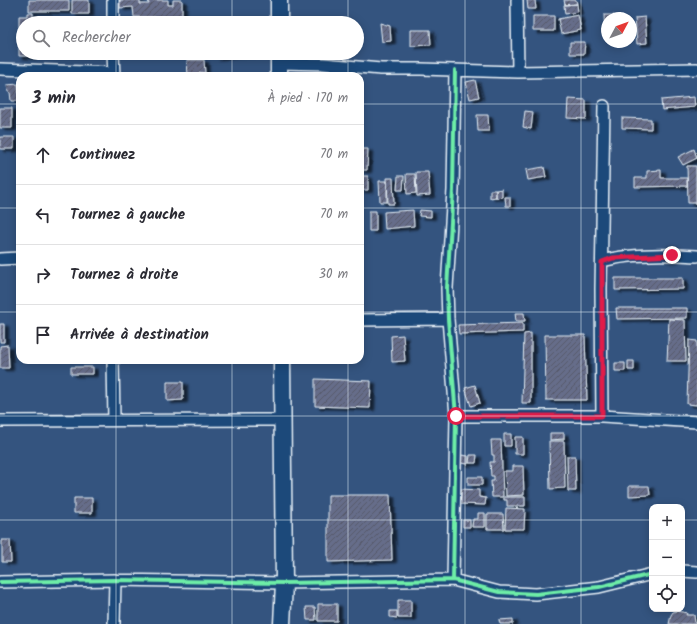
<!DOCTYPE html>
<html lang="fr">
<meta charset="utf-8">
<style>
body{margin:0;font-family:Kalam,sans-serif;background:#f7f7f7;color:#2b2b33}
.controls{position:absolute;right:12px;bottom:12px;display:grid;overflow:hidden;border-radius:8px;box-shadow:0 2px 10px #0003}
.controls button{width:36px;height:36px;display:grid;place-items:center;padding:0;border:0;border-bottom:1px solid #e1e1e2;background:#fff;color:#2b2b33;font:20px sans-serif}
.compass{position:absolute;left:601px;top:12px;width:36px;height:36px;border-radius:50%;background:#fff;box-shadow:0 2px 10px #0003;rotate:49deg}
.stop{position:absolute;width:12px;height:12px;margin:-9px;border:3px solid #e11d48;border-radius:50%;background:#fff}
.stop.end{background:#e11d48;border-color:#fff;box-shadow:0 1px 4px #0008}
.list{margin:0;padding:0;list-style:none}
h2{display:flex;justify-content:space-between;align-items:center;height:52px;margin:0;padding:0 16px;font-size:17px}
h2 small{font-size:13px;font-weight:400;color:#7c7c81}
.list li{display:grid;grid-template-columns:26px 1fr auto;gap:12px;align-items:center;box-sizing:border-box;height:60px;padding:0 16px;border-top:1px solid #e1e1e2}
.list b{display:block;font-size:15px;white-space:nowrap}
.list em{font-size:13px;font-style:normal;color:#7c7c81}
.icon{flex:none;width:22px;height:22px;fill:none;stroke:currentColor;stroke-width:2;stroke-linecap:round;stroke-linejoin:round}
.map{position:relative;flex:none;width:697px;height:624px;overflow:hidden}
.search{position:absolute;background:#fff;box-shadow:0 2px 10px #0003;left:16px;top:16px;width:348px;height:44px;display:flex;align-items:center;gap:10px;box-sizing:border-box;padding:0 14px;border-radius:22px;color:#7c7c81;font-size:15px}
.panel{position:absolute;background:#fff;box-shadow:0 2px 10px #0003;left:16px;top:72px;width:348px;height:292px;border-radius:12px}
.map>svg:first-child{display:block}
.building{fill:url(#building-hatch);stroke:#e8f1f8;filter:url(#shadow)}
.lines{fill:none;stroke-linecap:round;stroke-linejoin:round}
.street-casing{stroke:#e8f1f8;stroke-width:14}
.secondary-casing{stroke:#e8f1f8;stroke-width:19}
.street{stroke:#1f4a7a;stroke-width:11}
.secondary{stroke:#1f4a7a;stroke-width:16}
.cycleway-casing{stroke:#1f4a7a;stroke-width:6}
.cycleway{stroke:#6deda7;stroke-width:4}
.route{stroke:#e11d48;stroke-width:5}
.grid{fill:none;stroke:#e8f1f8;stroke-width:1;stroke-opacity:0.55}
</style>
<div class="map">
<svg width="697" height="624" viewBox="0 0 697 624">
<defs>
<pattern id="building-hatch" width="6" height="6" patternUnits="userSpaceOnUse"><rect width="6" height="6" fill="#666d8a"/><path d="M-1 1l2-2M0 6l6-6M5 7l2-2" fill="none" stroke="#545967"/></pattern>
<filter id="shadow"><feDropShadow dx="4.5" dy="2.5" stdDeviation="1" flood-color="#0009"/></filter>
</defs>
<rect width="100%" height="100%" fill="#34547f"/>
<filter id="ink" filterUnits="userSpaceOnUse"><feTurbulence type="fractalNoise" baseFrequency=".025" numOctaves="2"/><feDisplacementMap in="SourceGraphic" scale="8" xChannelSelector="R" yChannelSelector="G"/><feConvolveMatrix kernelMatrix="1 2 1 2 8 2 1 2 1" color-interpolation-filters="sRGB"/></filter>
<g filter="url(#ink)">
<path class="building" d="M29,0H69V11H29Z
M72,0H89V14H72Z
M120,0H140V4H149L148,0H168V5H173V0H182V17H134L133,7L120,8Z
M527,0H535L536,9H528Z
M564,0H576L577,4L565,5Z
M577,4L578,12L565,14L564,5Z
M27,13H33V23H23V53H32V56H19V16H27Z
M578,15L581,30L561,34L558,19Z
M604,15H614V18H607V38L605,39Z
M533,16H554V31H533Z
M645,17L647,43L637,44L635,18Z
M380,23L390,26L391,41L382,42Z
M411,30H430L431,45L411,46Z
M570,42H585L584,54H570Z
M215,53H253V54L215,57Z
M187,60H204L205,73L199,72V76H188Z
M475,80L479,97L470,99L466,82Z
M18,84L19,101H11L10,92H8L7,85Z
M694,97L695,107L662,110L661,100Z
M568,99L586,100V119L567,118Z
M0,108H12V128H0Z
M525,111L533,112L531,129L523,127Z
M477,115H488L489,131H478Z
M622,118L651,119V129L622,128Z
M0,137H14V149H0Z
M360,149H368L367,170H360Z
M694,149L697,158L683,165L678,157Z
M687,166H696V203H688Z
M544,167L546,177L528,180L526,170Z
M661,170V178H687V186L635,187V178H647V171Z
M416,172H428L430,195L417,196Z
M406,174H415L416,193L407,194Z
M360,176H368V190H360Z
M398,176H404L403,190H397Z
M387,178H393L394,204H388Z
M379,181H387V202H380Z
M502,189V197L496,198V190Z
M490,190H496V197L490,198Z
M505,197H510V206H506Z
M413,210L414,226L385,229L384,212Z
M420,210L431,211V217L419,216Z
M369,211H376V231H369Z
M615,278H683V289L615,290Z
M616,308H687V318L617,319Z
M515,313H524L525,321H516Z
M669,319L685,320L686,361H667Z
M523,323V332L459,334L458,325Z
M0,324H4V342H0Z
M531,333V403H522L524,334Z
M403,335L405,361L392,362L391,336Z
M545,335H585L587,400H546Z
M689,340L697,341V405L687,404Z
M8,345L9,368H0V346Z
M628,361H634V370H628Z
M615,363H625V371H615Z
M71,367H93V374H71Z
M315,379L371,381L370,408L315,406Z
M167,382H183V400L167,401Z
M475,385L480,403L471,406L465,388Z
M550,433H564V439L550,440Z
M504,434H511V446H504Z
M515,437H523V454H515Z
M491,440H501L503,497H492L491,481H494V476H491L490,462H494V455H492Z
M549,441H564L565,488L550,489Z
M461,455L468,456V464L461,463Z
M470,455H477L476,463H469Z
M567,456H575L576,491H568Z
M513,466H523L524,495L506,496L505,471H513Z
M468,477H482V485H468Z
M629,486H649L650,495L629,496Z
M461,489L479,490V497L486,498L485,505L460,504Z
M328,495H390L392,560L328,562Z
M504,497H525V506H507V500H504Z
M74,498H92V513H74Z
M506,508L525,509L524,529H505Z
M478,513H485V527H472L473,519H478Z
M487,514H503L504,529H487Z
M463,520H470V527H463Z
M2,540H10L11,562H2Z
M398,600H411V618H398Z
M318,604H337V621H318Z
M306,607H315L316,620H307Z
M390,611H397V618L390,617Z
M677,611L687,613L686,615H694L695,623H697V624H669L671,615L673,612Z
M513,619V624H500L499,620Z"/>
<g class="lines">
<defs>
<path id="street" d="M113,0V23
M517,0L518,72
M113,53L114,76
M279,63L323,64L381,69H421L518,72L697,69
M0,69L114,73
M0,259L20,258
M602,261C630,253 667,254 697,256
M360,320L448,319
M113,360L114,420
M456,416H602L697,422
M602,416L601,289L604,106
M0,421L282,420
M682,571L697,572
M453,580L456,416L448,319L447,288L453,190L455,70
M0,582L115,580L284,583L453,580L499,592L536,594L599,587L652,574
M114,624L115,580"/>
<path id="secondary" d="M279,23V0
M279,53V76
M282,624L284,583L282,360"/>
</defs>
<use href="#street" class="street-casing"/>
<use href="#secondary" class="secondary-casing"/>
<use href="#street" class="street"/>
<use href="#secondary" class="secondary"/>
<defs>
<path id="cycleway" d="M453,580L456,416L448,319L447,288L453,190L455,70
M0,582L115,580L284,583L453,580L499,592L536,594L599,587L652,574"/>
</defs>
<use href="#cycleway" class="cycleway-casing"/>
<use href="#cycleway" class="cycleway"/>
</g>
</g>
<g class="lines" filter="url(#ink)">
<path class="route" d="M456,416H602V262L613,258L672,255"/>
</g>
<path class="grid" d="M116,0V23M232,0V23M348,0V23M465,0V624M581,0V624M116,53V76M232,53V76M348,53V76M0,104H20M360,104H697M0,208H20M360,208H697M0,312H20M360,312H697M116,360V624M232,360V624M348,360V624M0,416H697M0,520H652M682,520H697"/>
</svg>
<div class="controls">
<button>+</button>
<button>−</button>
<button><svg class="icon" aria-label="locate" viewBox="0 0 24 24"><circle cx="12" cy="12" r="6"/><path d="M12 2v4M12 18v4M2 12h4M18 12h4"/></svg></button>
</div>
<svg class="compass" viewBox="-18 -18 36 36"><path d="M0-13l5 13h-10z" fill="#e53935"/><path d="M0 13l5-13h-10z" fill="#7c7c81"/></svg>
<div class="stop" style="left:456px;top:416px"></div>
<div class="stop end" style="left:672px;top:255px"></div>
<div class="search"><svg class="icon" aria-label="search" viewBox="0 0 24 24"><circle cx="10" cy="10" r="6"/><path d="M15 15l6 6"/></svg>Rechercher</div>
<section class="panel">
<h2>3 min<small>À pied · 170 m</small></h2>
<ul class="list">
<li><svg class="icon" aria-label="ahead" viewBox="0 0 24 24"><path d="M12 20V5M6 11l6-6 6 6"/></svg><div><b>Continuez</b></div><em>70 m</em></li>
<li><svg class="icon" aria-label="left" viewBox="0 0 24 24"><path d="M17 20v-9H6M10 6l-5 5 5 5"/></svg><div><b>Tournez à gauche</b></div><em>70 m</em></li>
<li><svg class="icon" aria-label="right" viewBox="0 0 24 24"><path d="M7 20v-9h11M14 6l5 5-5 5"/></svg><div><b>Tournez à droite</b></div><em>30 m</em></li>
<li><svg class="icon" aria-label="arrive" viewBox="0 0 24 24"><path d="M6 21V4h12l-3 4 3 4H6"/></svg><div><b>Arrivée à destination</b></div></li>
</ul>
</section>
</div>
